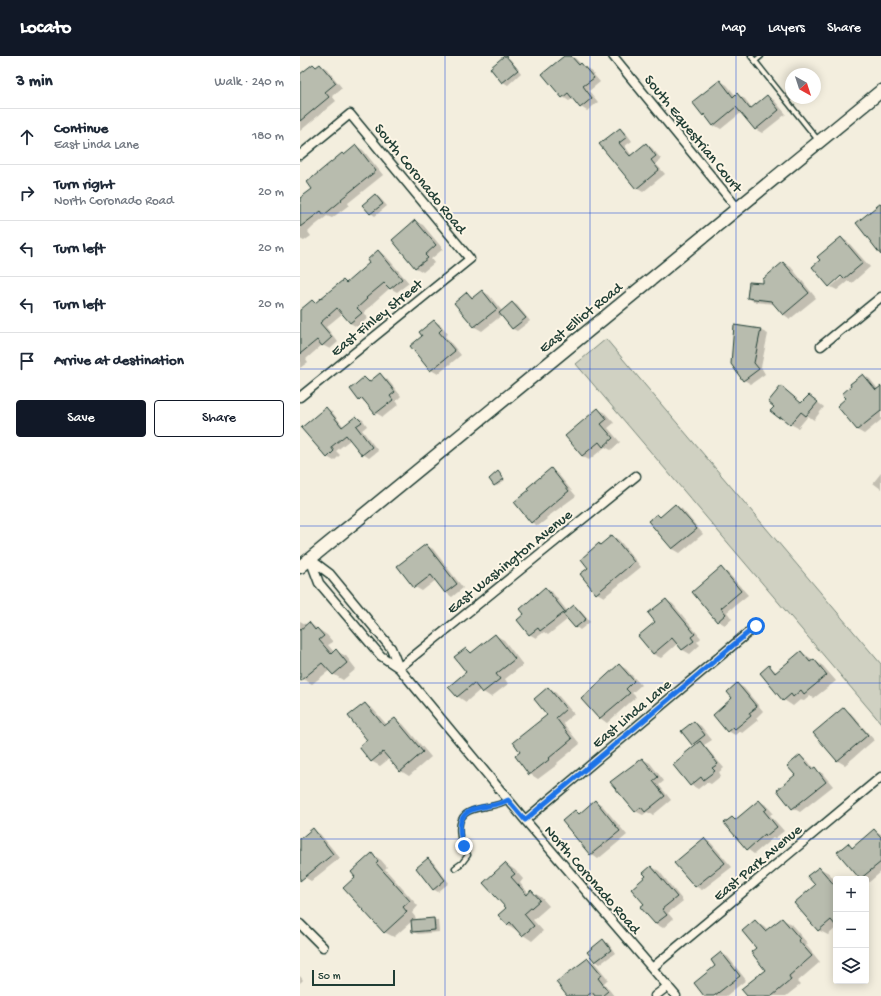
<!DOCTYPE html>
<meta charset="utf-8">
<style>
body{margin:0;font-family:"Gochi Hand",sans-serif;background:#f6f6f7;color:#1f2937}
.controls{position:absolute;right:12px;bottom:12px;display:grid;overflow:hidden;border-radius:4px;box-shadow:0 2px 10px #0003}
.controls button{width:36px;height:36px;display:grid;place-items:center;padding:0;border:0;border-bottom:1px solid #e0e1e3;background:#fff;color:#1f2937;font:20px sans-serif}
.compass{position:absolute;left:485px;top:12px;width:36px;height:36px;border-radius:50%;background:#fff;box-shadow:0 2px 10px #0003;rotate:141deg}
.scale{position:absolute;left:12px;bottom:10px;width:83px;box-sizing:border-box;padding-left:4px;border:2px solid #1f3d34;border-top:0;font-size:11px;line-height:14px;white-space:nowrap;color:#1f3d34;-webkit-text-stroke:3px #fcf5e5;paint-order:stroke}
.stop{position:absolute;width:12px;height:12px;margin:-9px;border:3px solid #1a73e8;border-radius:50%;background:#fff}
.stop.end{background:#1a73e8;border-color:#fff;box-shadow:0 1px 4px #0008}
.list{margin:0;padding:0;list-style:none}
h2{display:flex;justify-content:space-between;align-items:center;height:52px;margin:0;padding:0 16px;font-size:17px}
h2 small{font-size:13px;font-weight:400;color:#747a83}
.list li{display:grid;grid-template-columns:26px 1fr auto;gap:12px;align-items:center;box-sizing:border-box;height:56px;padding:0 16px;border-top:1px solid #e0e1e3}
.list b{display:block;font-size:15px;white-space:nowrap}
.list p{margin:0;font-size:13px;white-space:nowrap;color:#747a83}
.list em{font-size:13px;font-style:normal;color:#747a83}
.actions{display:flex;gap:8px;padding:12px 16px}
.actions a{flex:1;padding:9px 0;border:1px solid #111827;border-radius:4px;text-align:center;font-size:14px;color:#111827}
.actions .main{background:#111827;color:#fff}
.icon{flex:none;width:22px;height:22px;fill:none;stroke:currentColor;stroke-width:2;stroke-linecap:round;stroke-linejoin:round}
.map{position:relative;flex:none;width:581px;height:940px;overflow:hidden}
header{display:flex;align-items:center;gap:24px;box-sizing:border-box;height:56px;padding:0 20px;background:#111827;color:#fff}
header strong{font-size:19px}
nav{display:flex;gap:22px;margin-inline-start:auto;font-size:14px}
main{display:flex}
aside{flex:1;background:#fff}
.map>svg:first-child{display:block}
.green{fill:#d0d1c2;stroke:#78877b}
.shadow{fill:#0003}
.building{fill:#b8bcae;stroke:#1f3d34}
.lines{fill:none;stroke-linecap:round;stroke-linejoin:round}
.service-casing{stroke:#1f3d34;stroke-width:7}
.minor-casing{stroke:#1f3d34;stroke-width:11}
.secondary-casing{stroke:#1f3d34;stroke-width:15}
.service{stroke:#fcf5e5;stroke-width:4}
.minor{stroke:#fcf5e5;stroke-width:8}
.secondary{stroke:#fcf5e5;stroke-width:12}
.route{stroke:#1a73e8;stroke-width:5}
.grid{fill:none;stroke:#1d4ed8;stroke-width:1;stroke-opacity:0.55}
.labels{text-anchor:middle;stroke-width:4;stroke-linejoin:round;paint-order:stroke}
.street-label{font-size:15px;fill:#1f3d34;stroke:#fcf5e5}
</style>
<header>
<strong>Locato</strong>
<nav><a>Map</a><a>Layers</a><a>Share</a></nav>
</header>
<main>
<aside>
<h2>3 min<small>Walk · 240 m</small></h2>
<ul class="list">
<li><svg class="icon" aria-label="ahead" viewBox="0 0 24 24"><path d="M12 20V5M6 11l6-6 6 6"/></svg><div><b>Continue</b><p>East Linda Lane</p></div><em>180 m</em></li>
<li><svg class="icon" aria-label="right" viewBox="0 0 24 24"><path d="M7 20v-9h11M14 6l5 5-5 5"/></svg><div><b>Turn right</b><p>North Coronado Road</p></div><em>20 m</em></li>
<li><svg class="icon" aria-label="left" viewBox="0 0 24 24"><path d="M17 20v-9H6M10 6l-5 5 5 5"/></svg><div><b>Turn left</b></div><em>20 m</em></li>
<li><svg class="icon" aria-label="left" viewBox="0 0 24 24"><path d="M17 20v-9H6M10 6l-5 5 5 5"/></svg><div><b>Turn left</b></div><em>20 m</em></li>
<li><svg class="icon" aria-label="arrive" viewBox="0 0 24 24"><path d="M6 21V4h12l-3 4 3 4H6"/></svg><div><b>Arrive at destination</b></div></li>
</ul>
<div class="actions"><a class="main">Save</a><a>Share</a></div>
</aside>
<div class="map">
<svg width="581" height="940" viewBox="0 0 581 940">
<rect width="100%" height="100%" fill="#f3eede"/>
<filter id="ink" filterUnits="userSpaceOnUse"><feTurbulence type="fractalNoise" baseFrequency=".025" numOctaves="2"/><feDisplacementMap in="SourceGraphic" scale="8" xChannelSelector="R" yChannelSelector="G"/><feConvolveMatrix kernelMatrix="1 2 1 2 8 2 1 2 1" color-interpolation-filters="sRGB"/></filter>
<g filter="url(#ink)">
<path class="green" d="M306,283L581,608V667L276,308Z"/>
<path class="shadow" d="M266,0H272L275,2L281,8L288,12L300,26L289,35L298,46L287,55L281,51L274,42L269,45L263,41Z
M205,1L210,3L221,17L208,29L203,26Z
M20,9L27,13L42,32L32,40L36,45L0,75V20Z
M420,25L427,29L436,40L438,39L445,43L452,52L467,40L474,44L486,58L462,77L455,73L442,56L421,73L414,69L408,62L403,59Z
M320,73L326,77L332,85L325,90L332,100L346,88L352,92L361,103L356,108L365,118L343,136L336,132L301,88Z
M56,90L63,94L83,119L48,147L49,149L32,162L27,160L13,171L8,176L11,180L4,185L0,183V143L13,133L45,100Z
M75,139L80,142L87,150L75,160L71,157L64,149Z
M115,165L123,169L143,193L131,203L134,207L123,216L116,212L93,184Z
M541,182L548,186L570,211L552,227L548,225L537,234L531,231L546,218L545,216L530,230Z
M78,195L85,199L109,227L97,236L90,232L73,247L74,248L64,256L68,262L57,271L50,267L43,257L26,271L38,286L30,293L22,289L6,303L8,306L0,312V256L12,245L16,247L43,225L47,227L71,207Z
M484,207L491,211L516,242L490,263L483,258L474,248L455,246L448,242L464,229Z
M182,235L189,239L202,255L212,247L217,249L230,265L217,275L213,273L202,259L182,275L175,271L156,247L167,238L174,241Z
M134,265L141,269L148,278L145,280L161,299L138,318L131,314L111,290L123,280Z
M460,274L468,278L461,311L465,318L451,328L444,324Z
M80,319L87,323L101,340L96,345L99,348L83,361L76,357L68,347L60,344L65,322L71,326Z
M563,319L570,323L578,333L581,331V364L564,378L557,374L548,342Z
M481,331L503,348L509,340L524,351L514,364L508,360L498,372L479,362L475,351Z
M26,352L32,356L44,371L57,361L63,364L67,370L62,374L78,395L69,402L63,398L51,383L36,395L40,399L34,405L27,401Z
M298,353L305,357L314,367L308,372L320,386L311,394L305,391L289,404L282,400Z
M251,414L258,418L276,440L246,462L247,463L238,470L231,466L230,435Z
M198,417L205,424L197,430L195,429Z
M581,417V433L573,427Z
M375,449L382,453L403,478L380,497L373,493L350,465L357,459L361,461Z
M312,480L319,484L341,511L304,541L297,537L289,512L301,490Z
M126,489L133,493L163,532L152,541L145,536L136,524L122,535L115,531Z
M421,513L428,517L448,539L427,556L432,563L425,569L418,565Z
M245,532L252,536L268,556L274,550L279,553L290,566L280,574L276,571L268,563L248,579L244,576L236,582L229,578Z
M366,544L373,548L401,582L397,586L400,589L390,598L383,594L378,587L361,602L353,598L339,580L357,566Z
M0,565L7,569L9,567L27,579L33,586L28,589L34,596L36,595L46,600L56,613L43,624L33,618L30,614L12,628L3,623L0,619Z
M195,579L204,584L223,609L205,623L208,628L191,641L180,634L166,646L157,640L167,617L166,593L173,597Z
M501,596L523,610L536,625L514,642L510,640L504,645L500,644L493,650L484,644L469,611L477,616Z
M319,609L326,613L341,629L332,637L336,641L307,667L300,662L282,643Z
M437,628L444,632L463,655L456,662L458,664L442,677L440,675L435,679L428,675L433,642Z
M248,632L256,637L274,658L263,667L280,688L257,707L258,708L238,723L230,718L222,696L249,659Z
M65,648L73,653L87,669L95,663L103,668L131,701L109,720L101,715L90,702L80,710L71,705Z
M544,653L551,657L574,684L545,709L538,705L515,677Z
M394,666L401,670L412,684L404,689L424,712L419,716L421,720L411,728L407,726L398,733L391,729L396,690L382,675Z
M501,701L508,705L514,713L522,717L533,730L500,756L493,752L496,719Z
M342,703L350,707L364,725L359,729L371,744L353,759L347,756L343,759L335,755Z
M295,745L302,749L327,779L298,803L291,798L263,765L275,755L280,758Z
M459,745L466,749L473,757L470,759L484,775L474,783L473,782L454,798L447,793L432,762L436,764Z
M13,774L20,778L40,802L11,825L4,821L0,816V784Z
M574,774L581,778V816L568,827L566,826V823H561L538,796L548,788L553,792Z
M404,783L411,787L432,811L402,834L395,830Z
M72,798L81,804L87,811L85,813L118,850L112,857L116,862L112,865L133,863L138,865L139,876L118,878L113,876L112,865L94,881L84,876L57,821Z
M128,804L133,806L149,827L138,836L133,833Z
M206,808L215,814L223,823L220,827L229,838L232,836L241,841L249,850L233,864L243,875L232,885L207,868Z
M352,811L359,815L383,845L368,857L373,863L363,872L356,868L342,851L345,848L348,820Z
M519,812L529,817L536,826V872L528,879L518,874L516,830Z
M482,863L491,868L508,888L506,889L520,906L497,926L500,929L486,940H448L467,914L458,892L455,865L464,870L468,874Z
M303,884L308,887L315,897L300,908L296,905Z
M421,897L428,901L446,924L426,940H406Z
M288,903L295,907L308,923L304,927L314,940H269Z
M0,920L3,924L0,927Z"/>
<path class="building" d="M204,0H206L218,14L202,27L190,12Z
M264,0H271L279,9L281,7L294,22L283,30L292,42L280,52L268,37L262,42L242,18Z
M13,8L16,11L20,8L36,27L25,36L29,41L0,65V18Z
M420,24L433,41L437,37L450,53L467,39L479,54L455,74L436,51L413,70L404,58L403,60L392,46Z
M320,72L327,81L319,87L330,100L346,87L356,100L351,104L359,114L336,133L299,88Z
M56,89L76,115L41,143L42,144L24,159L21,155L0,171V142L12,133L7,126L42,97L44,99Z
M75,138L83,148L70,158L62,149Z
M581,147V199L556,167Z
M115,164L136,189L125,199L128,202L115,212L92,184Z
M541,181L563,207L544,223L541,220L529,231L512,211L520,204L517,201Z
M78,194L102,223L90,233L84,227L66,242L67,243L57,252L62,257L50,267L37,252L20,267L32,281L22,290L17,284L0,298V254L12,244L15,247L43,224L46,227L69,207L67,204Z
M483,206L509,237L483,259L471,245L447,242L449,226L463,227V223Z
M182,234L197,253L174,271L154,247L167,236L172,242Z
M212,246L226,262L212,273L199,257Z
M134,264L142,273L139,276L155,295L130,315L110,290L122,280L119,276Z
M434,269L461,273L454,307L459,313L443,325L431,308Z
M80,317L95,336L90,340L93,344L75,358L62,342L59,345L50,333L64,321L69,326Z
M563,318L576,334L581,330V355L557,374L537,350L546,342L542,338L551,330L550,328Z
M481,330L501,347L509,339L518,346L506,360L501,356L490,369L481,361L479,362L470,355L474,351L468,346Z
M26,351L42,371L56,360L62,366L56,370L72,391L62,399L46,379L31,391L34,395L27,402L1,372Z
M298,352L307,363L301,368L313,382L303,391L299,386L282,400L265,380Z
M251,412L269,435L260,442L231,467L214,446L229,434L227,432Z
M198,415L204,423L194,430L189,423Z
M375,448L397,473L372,493L348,465L357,458L360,461Z
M312,479L334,506L296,538L280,518L288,512L281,503L299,487L300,489Z
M126,488L157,528L145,537L131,519L114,532L97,510Z
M421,511L441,535L421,552L426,558L417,566L392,536Z
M245,531L265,556L240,575L238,572L229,579L217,564L224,558L220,553Z
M366,543L395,578L391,581L394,585L382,594L372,582L353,598L338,580L355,566L348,557Z
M274,549L286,563L275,572L263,558Z
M9,566L15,574L17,572L24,580L19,584L31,598L36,593L47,607L33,619L22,607L0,625V574Z
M195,578L215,603L196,618L200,623L182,637L174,627L157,641L148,631L166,616L154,601L166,592L171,597Z
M501,595L510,606L514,603L527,619L504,638L501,634L493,641L491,638L483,645L460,617L469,609L475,617Z
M319,608L334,625L326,633L330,637L299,663L281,643Z
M437,627L457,651L449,657L451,660L435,673L433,671L427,676L413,659L432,642L427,636Z
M248,631L266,653L256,662L272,683L249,702L250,703L229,719L215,700L220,696L213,686L247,659L234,643Z
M65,647L84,670L95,662L123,696L100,716L83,696L71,706L59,691L67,684L48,660Z
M544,651L568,679L537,705L513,677Z
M394,665L405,679L392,689L381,675Z
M400,685L418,708L412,712L415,715L403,724L401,721L390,730L373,709L384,700L383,699Z
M500,699L512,713L515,711L526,726L492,753L477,734L495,719L487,710Z
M342,702L358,721L353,725L365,740L345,756L341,751L335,756L310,726Z
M295,744L320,775L290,799L262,765L275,754L279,758Z
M459,744L467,753L464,755L477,771L466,780L465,778L447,794L424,767L432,761L435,764Z
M13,772L33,798L0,825V783Z
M574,773L581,781V806L560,823L537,796L548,787L552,792Z
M404,782L425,807L395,831L374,807Z
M72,797L78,805L76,807L110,845L103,851L107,856L84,877L43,832L55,821L51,816Z
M128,802L145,824L133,834L116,812Z
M205,807L215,818L211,821L227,839L231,834L240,844L224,858L234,870L222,880L210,866L207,869L198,859L206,852L183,827Z
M351,810L377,841L362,853L367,859L355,868L340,851L344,848L331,833L346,820L343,817Z
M519,811L536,831V870L531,864L518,875L494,847L515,829L507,820Z
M134,862L135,874L112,876L111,864Z
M482,862L500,883L498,884L512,900L489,920L491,924L472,940H447L441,933L465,914L451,896L456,892L442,875L455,864L465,875Z
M303,883L311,894L295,906L287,896Z
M421,896L440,920L414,940H404L394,927L415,910L411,904Z
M288,902L302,919L298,922L308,935L302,940H295L292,936L287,940H267L256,926Z"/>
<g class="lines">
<defs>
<path id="service" d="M451,0L518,84
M455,5L461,0
M155,812L162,807L168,799C166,793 161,787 160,781C154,744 188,757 208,744"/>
<path id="minor" d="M313,0L438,153
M0,99L50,58L170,203L0,341
M521,290L581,241
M10,503L30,518L91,592L99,612L225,764L376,940
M10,503L19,527L81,600L99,612
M99,612L336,420
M225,764L456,570
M0,868L23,891
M352,912L581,721
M355,940L368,930"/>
<path id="secondary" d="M0,511L581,35"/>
</defs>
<use href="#service" class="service-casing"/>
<use href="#minor" class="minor-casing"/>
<use href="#secondary" class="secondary-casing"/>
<use href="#service" class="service"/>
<use href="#minor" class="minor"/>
<use href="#secondary" class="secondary"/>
</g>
</g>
<g class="lines" filter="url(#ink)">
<path class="route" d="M164,790C161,784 160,779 160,772C160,746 192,754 208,744L225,764L456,570"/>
</g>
<path class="grid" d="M145,0V940M290,0V940M436,0V940M0,157H581M0,313H581M0,470H581M0,627H581M0,783H581"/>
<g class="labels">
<g class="street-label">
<text transform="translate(394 77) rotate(51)" y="5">South Equestrian Court</text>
<text transform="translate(121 122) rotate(51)" y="5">South Coronado Road</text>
<text transform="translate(76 261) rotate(-39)" y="5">East Finley Street</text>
<text transform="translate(280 261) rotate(-39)" y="5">East Elliot Road</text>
<text transform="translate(209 505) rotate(-39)" y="5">East Washington Avenue</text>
<text transform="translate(331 657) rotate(-40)" y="5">East Linda Lane</text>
<text transform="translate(457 806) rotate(-40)" y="5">East Park Avenue</text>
<text transform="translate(293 823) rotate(49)" y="5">North Coronado Road</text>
</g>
</g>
</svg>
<div class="controls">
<button>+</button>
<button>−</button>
<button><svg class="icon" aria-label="layers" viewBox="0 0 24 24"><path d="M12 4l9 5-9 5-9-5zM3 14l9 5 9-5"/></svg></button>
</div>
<svg class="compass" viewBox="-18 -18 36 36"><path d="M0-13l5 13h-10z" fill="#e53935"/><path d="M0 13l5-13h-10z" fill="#747a83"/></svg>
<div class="scale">50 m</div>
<div class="stop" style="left:456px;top:570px"></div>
<div class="stop end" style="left:164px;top:790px"></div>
</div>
</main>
